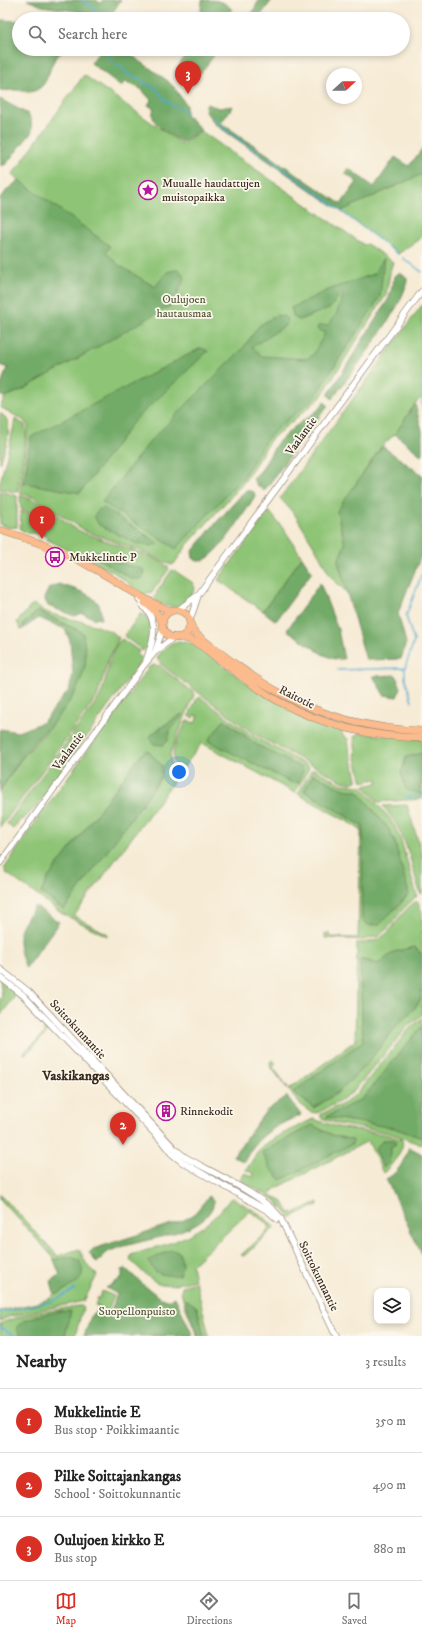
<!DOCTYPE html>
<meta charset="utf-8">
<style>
body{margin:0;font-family:"IM FELL DW Pica",serif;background:#f2f2f2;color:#222}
.controls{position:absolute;right:12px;bottom:12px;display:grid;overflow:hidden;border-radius:8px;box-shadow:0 2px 6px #0003}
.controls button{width:36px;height:36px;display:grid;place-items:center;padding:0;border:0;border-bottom:1px solid #e0e0e0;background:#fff;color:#222;font:20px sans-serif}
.compass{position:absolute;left:326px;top:68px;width:36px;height:36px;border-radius:50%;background:#fff;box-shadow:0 2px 6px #0003;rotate:69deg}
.you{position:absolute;left:179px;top:772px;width:14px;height:14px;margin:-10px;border:3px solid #fff;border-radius:50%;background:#1a73e8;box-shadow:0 0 0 6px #1a73e833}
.badge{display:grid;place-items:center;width:26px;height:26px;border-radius:50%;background:#d93025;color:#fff;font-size:13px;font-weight:700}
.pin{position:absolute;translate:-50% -33px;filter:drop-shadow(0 1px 2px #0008)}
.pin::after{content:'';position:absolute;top:21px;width:14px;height:12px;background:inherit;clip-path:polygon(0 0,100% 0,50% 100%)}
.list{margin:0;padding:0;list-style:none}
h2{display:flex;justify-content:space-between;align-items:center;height:52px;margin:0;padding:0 16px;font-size:17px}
h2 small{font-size:13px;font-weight:400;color:#767676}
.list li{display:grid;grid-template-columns:26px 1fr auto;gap:12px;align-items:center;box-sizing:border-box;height:64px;padding:0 16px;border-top:1px solid #e0e0e0}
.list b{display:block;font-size:15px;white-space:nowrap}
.list p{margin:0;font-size:13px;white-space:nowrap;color:#767676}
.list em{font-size:13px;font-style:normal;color:#767676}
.icon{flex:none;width:22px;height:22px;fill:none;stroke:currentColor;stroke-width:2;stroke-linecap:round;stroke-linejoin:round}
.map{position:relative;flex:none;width:422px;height:1336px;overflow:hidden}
.search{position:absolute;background:#fff;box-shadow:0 2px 6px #0003;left:12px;right:12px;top:12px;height:44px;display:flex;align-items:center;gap:10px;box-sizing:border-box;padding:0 14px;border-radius:22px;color:#767676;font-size:15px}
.sheet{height:244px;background:#fff}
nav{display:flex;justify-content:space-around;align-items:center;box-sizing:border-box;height:56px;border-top:1px solid #e0e0e0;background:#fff;font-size:11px;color:#767676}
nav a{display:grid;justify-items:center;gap:2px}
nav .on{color:#d93025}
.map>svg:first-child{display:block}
.green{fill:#8ec476;stroke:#64774a;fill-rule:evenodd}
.forest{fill:#72aa67;stroke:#566a42}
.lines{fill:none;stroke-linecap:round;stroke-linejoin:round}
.stream{stroke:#52a9ce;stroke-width:1.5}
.minor-casing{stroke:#988a7a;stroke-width:7}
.major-casing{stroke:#988a7a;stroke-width:8}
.minor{stroke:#fff;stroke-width:5.5}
.major{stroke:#fbbb8c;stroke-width:7}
.labels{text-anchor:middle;stroke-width:3.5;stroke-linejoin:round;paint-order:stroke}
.poi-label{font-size:12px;fill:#3b2a1e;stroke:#fbf7ec;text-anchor:start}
.park-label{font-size:12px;fill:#545838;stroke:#fbf7ec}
.street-label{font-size:12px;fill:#3b2a1e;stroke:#fbf7ec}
.quarter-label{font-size:14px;font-weight:bold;fill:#3b2a1e;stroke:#fbf7ec}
</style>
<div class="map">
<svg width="422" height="1336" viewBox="0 0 422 1336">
<rect width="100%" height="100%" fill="#fbf7ec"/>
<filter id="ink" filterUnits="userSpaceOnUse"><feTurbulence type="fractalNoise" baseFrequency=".025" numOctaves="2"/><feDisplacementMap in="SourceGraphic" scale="8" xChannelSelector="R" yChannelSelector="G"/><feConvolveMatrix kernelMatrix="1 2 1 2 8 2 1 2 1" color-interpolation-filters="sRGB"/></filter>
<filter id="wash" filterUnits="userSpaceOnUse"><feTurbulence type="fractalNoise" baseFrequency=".012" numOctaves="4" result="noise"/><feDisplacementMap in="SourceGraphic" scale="16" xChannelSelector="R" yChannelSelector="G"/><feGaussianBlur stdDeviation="0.9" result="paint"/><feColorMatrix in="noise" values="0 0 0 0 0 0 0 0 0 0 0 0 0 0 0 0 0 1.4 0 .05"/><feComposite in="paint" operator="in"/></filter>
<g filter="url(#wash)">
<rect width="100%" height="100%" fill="#f6ebd5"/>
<path class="green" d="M84,75L182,144L201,131L364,245L367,244L393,262L391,268L386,295L320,398L271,439L244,482L188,544L174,564L171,565L139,550L87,532L35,498L21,493L20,492L28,426L23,420L0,407L5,397L24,389L0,199L8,189L19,180L12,175Z
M422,174V237L398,254L341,211Z
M422,305V397L415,404L395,434L382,446L337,511L345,544L338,561L348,594L331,577L317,551L295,515L280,498Z
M0,413C17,422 4,450 0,464Z
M15,419L25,425L26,432L18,491L15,492L0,489V483L13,430Z
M0,491L17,496V527L10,528L0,525Z
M20,496C42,499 60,519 78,530C85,534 93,536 101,539C113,544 166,559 169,569L152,592L143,594L113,572L46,539L47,537L43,535C41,521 33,513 21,509Z
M21,511C31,513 40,524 40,534L27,533L20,529Z
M269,511L286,532L302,557L263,611L218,580Z
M172,570L175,571L193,583V585L195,587C194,596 182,607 173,607C167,607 162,604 157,602L154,597L157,594L156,593Z
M33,604C38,607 43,611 49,613C66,619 109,625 119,638L109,658L97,697L0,828V791L22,758L48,730L75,693L85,649L82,632L38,611L23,624L24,628L21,630L17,622Z
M141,613C141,613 146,616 147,616C155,624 152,645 143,651L124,636Z
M122,639L139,651L137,655L141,657V661L37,806L23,820L21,819L13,829L7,824L8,822L99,698C107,683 109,648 122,639Z
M178,641L191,643L200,648L251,686L341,728L343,736L348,739L350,754L351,755L357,778V781L351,783L342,781L254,734L160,664L161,662L157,659C160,651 169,643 178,641Z
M154,665L157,666L158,665L193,692L194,695L170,754L171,764L179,774L74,916L108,934L107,936L61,913L5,872L6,871L4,869L43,811L149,667ZM180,715H183L171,728L167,742L163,745L158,729ZM141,755L162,765L160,779L64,910L41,893L48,878Z
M200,697L253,736L308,766L309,768L295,793L202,743L180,772C164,757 180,736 187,720L195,723L198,716L194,715L193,718L189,716L196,700ZM225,720L257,745L301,768L303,771L209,740Z
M358,733L422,739V799L378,802L364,786L377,783V779L362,782L355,754H356L354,737Z
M314,769L342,784L361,786L389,817L395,827L401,840L417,896L403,909L391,925L379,936L363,940L325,938V933L330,934V937L358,938L361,829L298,794L311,770ZM313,774L343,789L358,791L390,831L395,843L409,894L396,909L362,920L363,826L304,791Z
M407,805L422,854V894L420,893C410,860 406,832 383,806Z
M415,902H418L422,912V955L415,947L394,952L378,964L360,959L363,1041L293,1092L314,1108L337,1093L365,1066L398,1024L414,1009L422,997V1015L408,1026L355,1090L343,1100L317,1113L310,1112L298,1102L270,1066V1062L273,1060L276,1064L273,1067L289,1089L355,1041L357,943C394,943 391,919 415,902Z
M0,979L17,991L49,1025L47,1028V1033L26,1054L23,1053L45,1033L43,1030L46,1027L16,995L0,1016V999L2,997Z
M422,1018V1145L389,1133L338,1124L321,1118V1114L345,1103L357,1093L410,1028Z
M313,1119L338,1127L388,1135L402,1140C406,1148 390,1168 383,1173L368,1141L277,1188L270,1194L283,1202L289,1213L292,1212L293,1214L300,1210L318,1202V1205L290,1218L275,1200L240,1180L245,1173L253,1177L254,1174L246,1170L261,1147L276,1137ZM312,1125L332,1135L353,1141L352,1144L339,1150L263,1152Z
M0,1194L58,1256L79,1249L86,1263L97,1275L84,1301L8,1317L0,1321V1311L37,1303L51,1298L54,1293L58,1294L71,1257L54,1260L53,1257L0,1199Z
M233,1198L263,1216L274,1227L273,1229L244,1256L241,1255L270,1229L268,1224L250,1211L192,1265L195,1280C157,1289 158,1286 130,1260L131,1255C173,1242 202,1237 230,1199Z
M196,1282L209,1336H204L197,1307L198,1336H197L185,1306L181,1291L182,1286Z
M102,1291L114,1296L108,1311L95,1305L98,1297L100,1298Z
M78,1306H82L83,1308L75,1336H0V1324C18,1314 57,1310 78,1306Z"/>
<path class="forest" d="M27,0H97L100,3L103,0H121L108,19H96L94,15L87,13L42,6Z
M202,0C214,0 225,0 232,10L220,19H200Z
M259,0H272L258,19H252L250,17Z
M0,20L19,21V49H70C44,55 55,84 34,91C29,93 23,91 18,90C12,90 6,91 0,90Z
M101,49H123L168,81L174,87L186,105V116L190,118L201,130L182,142C172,135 146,123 154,109L148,105L151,100L141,89L126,82L121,86L91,63Z
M190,49H219L193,83C170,75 179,64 190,49Z
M0,99L28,114L31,120L32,132L6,164L1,166Z
M207,104L219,108L233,106L221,123L341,204L357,182L345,173L348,168L374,187L395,157L409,166L422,149V174L341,211L216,125L206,112L205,106Z
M19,180L110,246L106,252L119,265L155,287L167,272L179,269L185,278L177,294L182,299L24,389L5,397L1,396C0,385 3,377 8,368L0,365V199L8,189Z
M384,258L380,297L313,399L279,427L265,441L244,476L176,549L102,502L153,438L243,348L259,326L276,315L284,316L287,319L286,325L252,347L262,356L307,359L313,355L325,333L317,329L318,326L328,325L336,315L343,295L341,293L330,308L299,320L294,317L291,308L328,290L374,274Z
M400,273L407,278C409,301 349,376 332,399L328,395L389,298L395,275Z
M201,348L208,351L134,421L80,493L24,483L31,437Z
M324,402L328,405L264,491L257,485L253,479L262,469L277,443L293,428L318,410Z
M415,404L422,431V456L395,434Z
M382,446L422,475V553L398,613L406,643L401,659L366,660L338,561L345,544L337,511Z
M246,490L254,492L255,496C245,512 222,550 206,559C203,561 200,561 197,561L193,558L192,552L214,525Z
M104,508L157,542L159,544L150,546L135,543L99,525L94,516L98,510Z
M96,551C108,554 118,562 129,566C136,567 140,567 145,571L144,576L141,579H132L95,557L93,553Z
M302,557L312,572L276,621L263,611Z
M320,583L338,630L344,659H334L322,654L287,630Z
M59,584C68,587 90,593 96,601C101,605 101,612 101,619L93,618L82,613L74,616L48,606L44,598L49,588Z
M38,611L83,633C84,643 87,655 85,666C77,704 45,729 22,757C14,768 7,780 0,791V729L18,732L43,722L69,690L73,674L70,641L65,629L39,618L24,628L23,625Z
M396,675L401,688L397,697L384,695L373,676Z
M184,714L171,728L167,742L163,745L153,744L150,737L152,734L180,715Z
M224,720L257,745L302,768L303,771L299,782L292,783L208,741Z
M147,750L162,765L160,779L64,910L41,893L48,878L141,755Z
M422,753V794L406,790L401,773L406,757Z
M313,774L343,789L358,791L390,831L395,843L409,894L379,925H368L362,920L363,826L304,791Z
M35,906L59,922L26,968C21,957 16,940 21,928C24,920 31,913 35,906Z
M415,947L422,955V997L414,1009L398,1024L365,1066L337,1093L314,1108L293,1092L363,1041L360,959L378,964L394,952Z
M422,1026V1138L394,1128L326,1117L362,1099Z
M287,1096L301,1115C275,1126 257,1135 244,1162L233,1156L266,1111Z
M312,1125L332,1135L353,1140L352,1144L281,1180L270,1168L262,1152Z
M384,1140H395L396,1142L395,1145L391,1146C391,1154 391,1164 383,1167L375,1148Z
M409,1147L422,1154V1255L386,1179C400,1172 404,1160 409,1147Z
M209,1196L214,1202C208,1236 133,1239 108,1252C104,1254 101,1260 97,1263L89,1253L93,1249L184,1220L195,1213Z
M171,1250L178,1251C183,1260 183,1266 179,1275C166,1276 152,1276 149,1260Z
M71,1257L79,1260C89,1281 74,1284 58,1294L54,1293L51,1281L60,1275L54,1260Z
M126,1269C134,1276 158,1299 167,1300C171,1301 172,1298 175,1297L193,1336H84L92,1314L98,1309L110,1314L117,1294L106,1288L122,1278V1270Z
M185,1300H187L197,1307L204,1336H198Z
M60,1311H71L65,1336H21L16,1328C24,1316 46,1315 60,1311Z"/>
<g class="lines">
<path class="stream" d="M82,0L93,7L99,19
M111,49L109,56L115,65L123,68L127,74L141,79L144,83L157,89L163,98L172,106L181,108L187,114
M213,118L227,131L309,187L398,254
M403,258L422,272
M422,383V406
M338,670L405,668
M412,701L405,678V668L414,641L406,616L422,574
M404,797L422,796
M0,1313L53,1301L75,1289
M0,1327L15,1336"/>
</g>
</g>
<g filter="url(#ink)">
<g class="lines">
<defs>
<path id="minor" d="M139,599C142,605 147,610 150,615C158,630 151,646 146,661
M178,610L198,595L422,291
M190,620L198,596
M155,652L163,628
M0,863L144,665L155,652L174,637
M0,969L29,992L175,1149L185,1157C211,1172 263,1195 280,1217L336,1336
M0,977L23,995L160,1139L171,1153L182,1162L268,1211L277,1219"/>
<path id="major" d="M0,530C31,540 62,550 91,567C118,581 143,601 172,611
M145,603L153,609L163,622
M162 624a14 14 0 1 1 28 0a14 14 0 1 1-28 0Z
M190,623L193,630L197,635C224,656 252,678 282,694C324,717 374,729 422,731
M178,637C196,638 211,654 225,664C243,677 261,692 280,702C323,726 374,737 422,738"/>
</defs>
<use href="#minor" class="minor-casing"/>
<use href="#major" class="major-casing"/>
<use href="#minor" class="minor"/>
<use href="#major" class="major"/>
</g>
</g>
<defs>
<symbol id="sight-ring" viewBox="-11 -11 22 22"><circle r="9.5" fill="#fbf7ec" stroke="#b5179e" stroke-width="1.5"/><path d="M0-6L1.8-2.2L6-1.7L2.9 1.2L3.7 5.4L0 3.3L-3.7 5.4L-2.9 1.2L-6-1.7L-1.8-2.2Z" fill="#b5179e"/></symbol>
<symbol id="bus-ring" viewBox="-11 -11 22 22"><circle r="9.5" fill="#fbf7ec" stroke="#b5179e" stroke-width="1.5"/><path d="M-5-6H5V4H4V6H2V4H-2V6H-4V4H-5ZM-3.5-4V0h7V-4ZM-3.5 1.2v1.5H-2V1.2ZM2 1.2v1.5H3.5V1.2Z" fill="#b5179e"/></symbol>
<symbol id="building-ring" viewBox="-11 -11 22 22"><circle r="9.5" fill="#fbf7ec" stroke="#b5179e" stroke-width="1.5"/><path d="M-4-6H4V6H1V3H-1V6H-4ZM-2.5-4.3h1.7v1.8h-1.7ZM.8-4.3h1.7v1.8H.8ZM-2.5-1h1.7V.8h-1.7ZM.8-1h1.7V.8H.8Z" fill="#b5179e"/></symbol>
</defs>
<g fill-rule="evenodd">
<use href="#sight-ring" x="137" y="179" width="22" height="22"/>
<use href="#bus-ring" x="44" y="546" width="22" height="22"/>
<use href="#building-ring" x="155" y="1100" width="22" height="22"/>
</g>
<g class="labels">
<g class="poi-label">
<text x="162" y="187">Muualle haudattujen<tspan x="162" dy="14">muistopaikka</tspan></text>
<text x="69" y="561">Mukkelintie P</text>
<text x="180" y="1115">Rinnekodit</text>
</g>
<g class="park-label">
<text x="184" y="303">Oulujoen<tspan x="184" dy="14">hautausmaa</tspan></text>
<text x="137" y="1315">Suopellonpuisto</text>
</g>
<g class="street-label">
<text transform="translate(301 436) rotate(-54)" y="4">Vaalantie</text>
<text transform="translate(297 697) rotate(26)" y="4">Raitotie</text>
<text transform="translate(68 751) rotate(-54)" y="4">Vaalantie</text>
<text transform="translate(78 1029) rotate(47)" y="4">Soittokunnantie</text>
<text transform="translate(319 1276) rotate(64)" y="4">Soittokunnantie</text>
</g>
<g class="quarter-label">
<text x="76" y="1080">Vaskikangas</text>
</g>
</g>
</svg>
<div class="controls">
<button><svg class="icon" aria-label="layers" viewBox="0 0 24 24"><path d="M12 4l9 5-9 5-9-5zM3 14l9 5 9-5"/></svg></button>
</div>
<svg class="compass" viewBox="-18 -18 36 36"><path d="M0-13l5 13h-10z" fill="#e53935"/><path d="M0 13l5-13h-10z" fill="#767676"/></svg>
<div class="you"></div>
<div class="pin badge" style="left:42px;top:539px">1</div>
<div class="pin badge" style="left:123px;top:1145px">2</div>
<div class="pin badge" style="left:188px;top:94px">3</div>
<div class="search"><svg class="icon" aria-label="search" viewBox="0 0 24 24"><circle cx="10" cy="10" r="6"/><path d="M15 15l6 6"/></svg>Search here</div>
</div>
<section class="sheet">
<h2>Nearby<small>3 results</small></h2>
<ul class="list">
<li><span class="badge">1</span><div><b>Mukkelintie E</b><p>Bus stop · Poikkimaantie</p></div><em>350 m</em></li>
<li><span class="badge">2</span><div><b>Pilke Soittajankangas</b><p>School · Soittokunnantie</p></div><em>490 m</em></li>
<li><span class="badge">3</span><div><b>Oulujoen kirkko E</b><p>Bus stop</p></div><em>880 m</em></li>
</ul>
</section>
<nav>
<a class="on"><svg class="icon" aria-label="map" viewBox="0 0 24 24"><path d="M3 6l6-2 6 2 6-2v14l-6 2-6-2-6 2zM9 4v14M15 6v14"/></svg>Map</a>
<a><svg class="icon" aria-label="directions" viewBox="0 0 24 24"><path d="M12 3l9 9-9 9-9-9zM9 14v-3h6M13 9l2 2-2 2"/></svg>Directions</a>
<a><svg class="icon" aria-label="saved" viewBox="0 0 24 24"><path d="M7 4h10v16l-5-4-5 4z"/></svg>Saved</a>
</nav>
